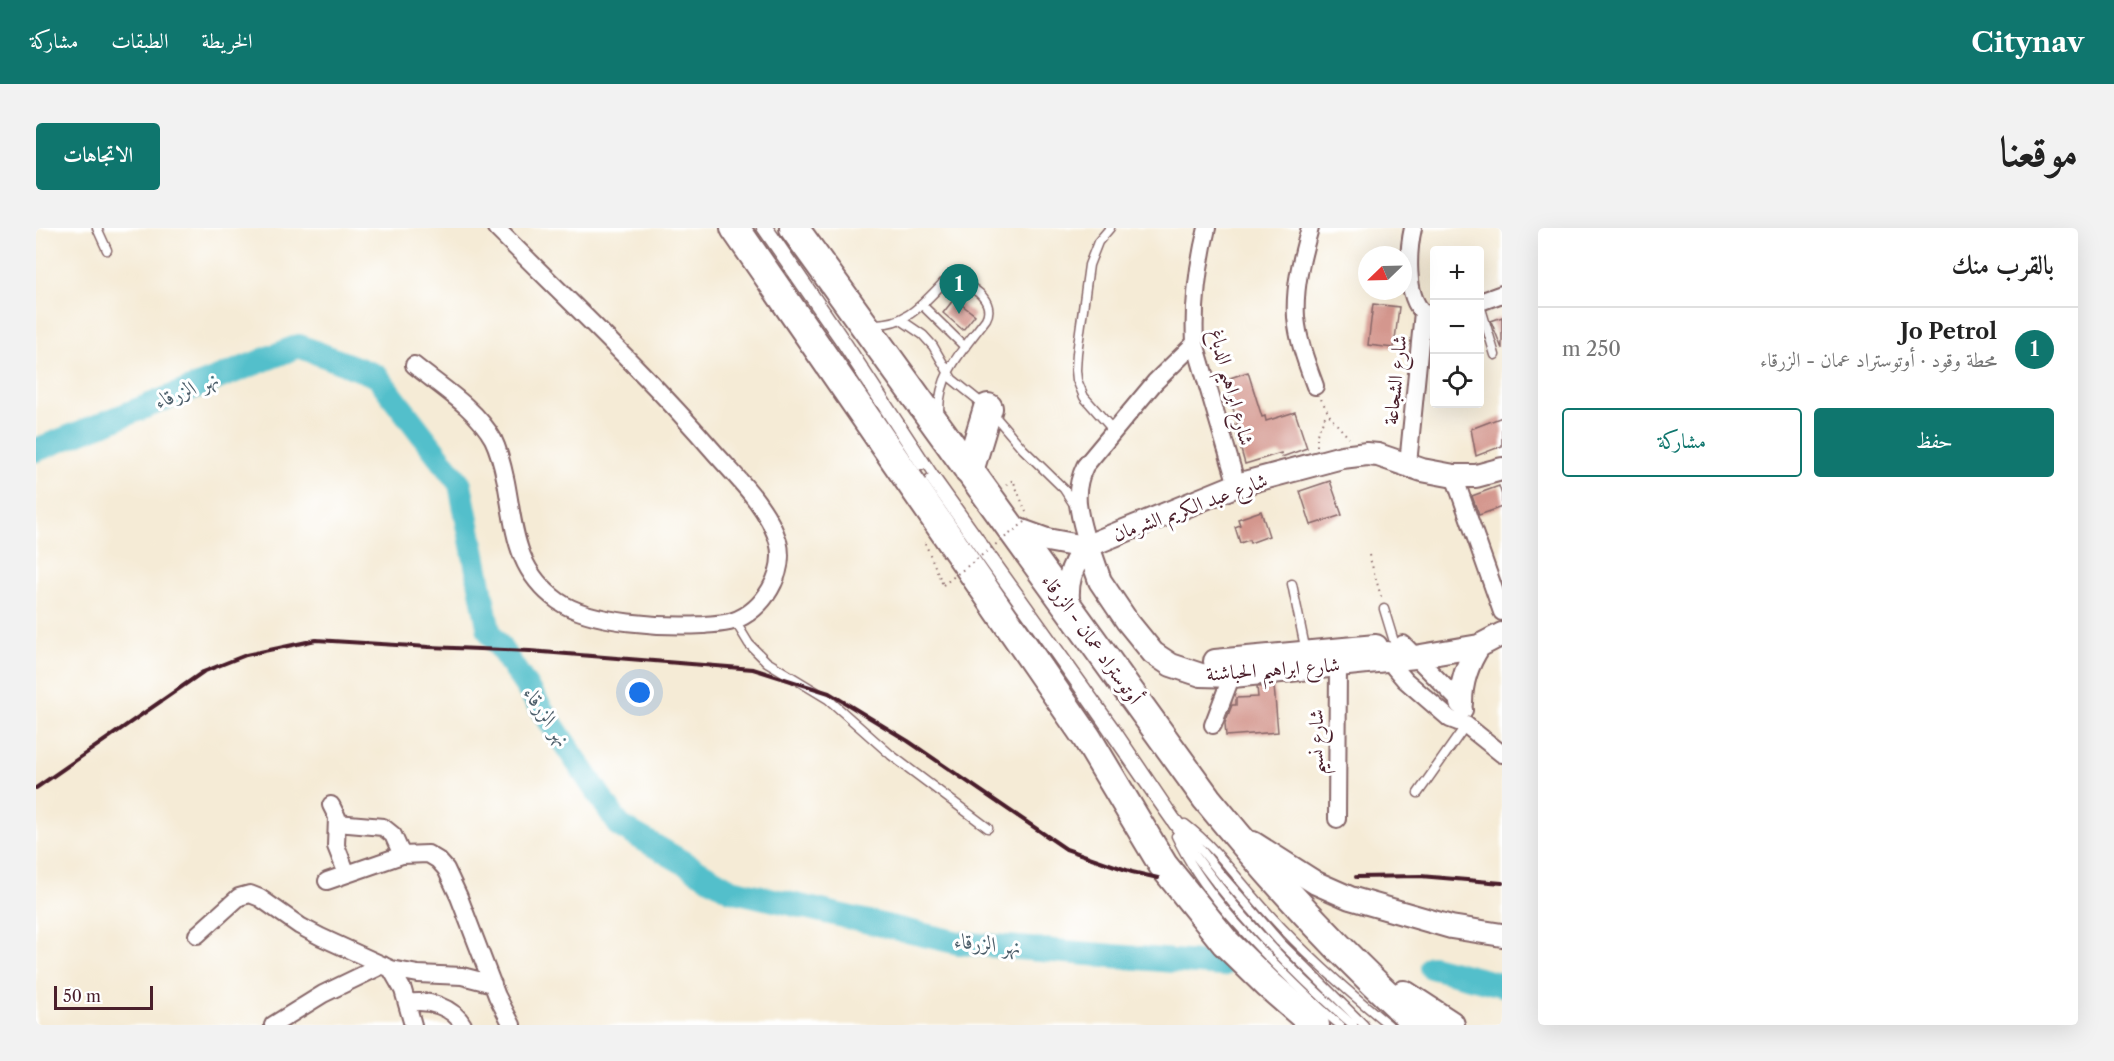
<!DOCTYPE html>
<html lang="ar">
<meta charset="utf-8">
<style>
body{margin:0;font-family:"Libre Caslon Text",Amiri,serif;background:#f2f2f2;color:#222;direction:rtl}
.controls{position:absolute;right:18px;top:18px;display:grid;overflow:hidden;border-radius:6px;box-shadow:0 6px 24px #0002}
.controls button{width:54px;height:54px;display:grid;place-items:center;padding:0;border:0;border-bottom:2px solid #e0e0e0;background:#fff;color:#222;font:30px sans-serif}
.compass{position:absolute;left:1322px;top:18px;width:54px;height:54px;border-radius:50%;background:#fff;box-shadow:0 6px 24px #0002;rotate:247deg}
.scale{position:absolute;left:18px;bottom:15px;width:99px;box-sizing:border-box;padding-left:6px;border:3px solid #4a1f2b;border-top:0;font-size:16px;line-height:21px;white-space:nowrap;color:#4a1f2b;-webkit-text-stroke:4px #fff;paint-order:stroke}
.you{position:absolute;left:604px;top:465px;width:21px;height:21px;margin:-15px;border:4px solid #fff;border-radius:50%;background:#1a73e8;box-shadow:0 0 0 9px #1a73e833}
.badge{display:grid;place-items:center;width:39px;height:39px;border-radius:50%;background:#0f766e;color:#fff;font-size:20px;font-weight:700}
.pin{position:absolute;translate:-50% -50px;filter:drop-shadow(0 2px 3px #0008)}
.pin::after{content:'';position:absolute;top:32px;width:21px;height:18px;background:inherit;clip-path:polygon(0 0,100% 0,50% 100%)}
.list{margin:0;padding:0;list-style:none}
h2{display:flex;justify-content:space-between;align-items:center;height:78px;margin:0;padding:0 24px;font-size:26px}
h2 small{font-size:20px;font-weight:400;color:#767676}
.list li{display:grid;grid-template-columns:39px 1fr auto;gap:18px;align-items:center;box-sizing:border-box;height:84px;padding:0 24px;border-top:2px solid #e0e0e0}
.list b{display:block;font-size:22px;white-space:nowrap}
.list p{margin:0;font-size:20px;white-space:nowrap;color:#767676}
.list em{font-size:20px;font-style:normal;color:#767676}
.actions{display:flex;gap:12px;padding:18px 24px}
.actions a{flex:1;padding:14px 0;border:2px solid #0f766e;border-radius:6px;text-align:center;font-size:21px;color:#0f766e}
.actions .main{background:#0f766e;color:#fff}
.icon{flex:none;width:33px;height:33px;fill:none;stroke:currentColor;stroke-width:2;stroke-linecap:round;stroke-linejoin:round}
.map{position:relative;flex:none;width:1466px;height:797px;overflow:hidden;direction:ltr;border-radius:6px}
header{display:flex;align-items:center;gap:36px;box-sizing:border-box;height:84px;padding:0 30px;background:#0f766e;color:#fff}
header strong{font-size:28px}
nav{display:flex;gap:33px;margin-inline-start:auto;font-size:21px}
.intro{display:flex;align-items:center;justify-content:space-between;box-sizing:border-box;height:144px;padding:0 36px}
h1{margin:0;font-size:42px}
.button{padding:15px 27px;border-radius:6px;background:#0f766e;color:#fff;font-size:21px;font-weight:700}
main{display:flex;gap:36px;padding:0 36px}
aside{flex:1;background:#fff;border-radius:6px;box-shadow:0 6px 24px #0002}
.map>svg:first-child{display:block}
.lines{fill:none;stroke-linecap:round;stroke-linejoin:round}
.river{stroke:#52bfcb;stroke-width:24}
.building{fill:#d4978e}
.lane-casing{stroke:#866667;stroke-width:11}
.street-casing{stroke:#866667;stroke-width:20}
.secondary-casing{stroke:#866667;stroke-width:26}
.highway-casing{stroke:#866667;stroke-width:32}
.path{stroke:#866667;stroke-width:2;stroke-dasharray:1.5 4.5;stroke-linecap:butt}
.lane{stroke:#fff;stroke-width:8}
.street{stroke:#fff;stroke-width:16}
.secondary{stroke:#fff;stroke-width:22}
.highway{stroke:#fff;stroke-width:28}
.rail{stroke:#4a1f2b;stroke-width:4}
.path-bridge{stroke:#866667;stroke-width:2;stroke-dasharray:1.5 4.5;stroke-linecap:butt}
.labels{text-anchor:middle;stroke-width:6;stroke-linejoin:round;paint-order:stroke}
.street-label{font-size:20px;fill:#4a1f2b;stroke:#fff}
.water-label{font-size:21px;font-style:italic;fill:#4d5f6b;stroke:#fff}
</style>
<header>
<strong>Citynav</strong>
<nav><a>الخريطة</a><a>الطبقات</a><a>مشاركة</a></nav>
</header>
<div class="intro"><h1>موقعنا</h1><a class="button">الاتجاهات</a></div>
<main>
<aside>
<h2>بالقرب منك<small></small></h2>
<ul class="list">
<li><span class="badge">1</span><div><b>Jo Petrol</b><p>محطة وقود · أوتوستراد عمان - الزرقاء</p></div><em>250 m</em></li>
</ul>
<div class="actions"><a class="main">حفظ</a><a>مشاركة</a></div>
</aside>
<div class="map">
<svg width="1466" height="797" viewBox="0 0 1466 797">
<rect width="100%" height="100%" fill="#fff"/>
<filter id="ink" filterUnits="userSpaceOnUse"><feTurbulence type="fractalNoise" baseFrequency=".0167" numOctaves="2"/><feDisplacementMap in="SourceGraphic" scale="12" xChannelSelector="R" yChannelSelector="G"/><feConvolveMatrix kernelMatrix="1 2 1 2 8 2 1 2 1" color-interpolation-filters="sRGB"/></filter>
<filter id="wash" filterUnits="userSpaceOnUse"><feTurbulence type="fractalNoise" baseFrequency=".008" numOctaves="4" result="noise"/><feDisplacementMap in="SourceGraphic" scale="24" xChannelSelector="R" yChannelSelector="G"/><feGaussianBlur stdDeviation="1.35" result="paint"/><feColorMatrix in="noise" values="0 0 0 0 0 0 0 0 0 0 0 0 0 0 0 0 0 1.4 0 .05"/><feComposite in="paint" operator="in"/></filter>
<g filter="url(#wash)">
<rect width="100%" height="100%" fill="#f5ebd6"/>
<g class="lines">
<path class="river" d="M0,222L263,118L341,148L424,256L453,403L584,598L695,662L923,715L1186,737
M1395,739L1466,757"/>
</g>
<g id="blocks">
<path class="building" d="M918,71L939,87L927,102L907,85Z
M1337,76L1363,79L1358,120L1332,117Z
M1466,89V121L1455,93Z
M1212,144L1226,189L1229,188L1230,193L1259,184L1271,220L1246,229L1245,225L1209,236L1198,197L1202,196L1188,152Z
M1466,189V218L1440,228L1435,201Z
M1294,253L1306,287L1275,297L1264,263Z
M1463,258L1466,267V279L1443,287L1436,268Z
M1225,283L1233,308L1214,315L1213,312L1204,315L1199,299L1204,297L1202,291Z
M1238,458L1242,504L1190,508L1189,495L1196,477H1200V470L1222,469L1221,459Z"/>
</g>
</g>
<g filter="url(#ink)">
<use href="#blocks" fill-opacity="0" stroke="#866667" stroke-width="1.5"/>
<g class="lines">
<defs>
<path id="lane" d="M61,0L71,22
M725,0L806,117L885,238
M733,0L811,114L896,244L1079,500L1139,589L1187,649L1244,714L1328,797
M1074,0L1062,14L1053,37L1041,125L1040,142L1041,152L1048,169L1078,203
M886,77L929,119
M1444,77L1459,127
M865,92L887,107L897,118L916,151L952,180L987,221L1028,261L1039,278
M834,95C867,100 886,77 907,55C925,48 962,70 950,91C928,121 902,145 903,185
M894,251C946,326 1000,399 1052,474C1095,535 1135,598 1181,656C1221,707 1268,754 1317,797
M1256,356L1270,424
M1348,381L1359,417
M699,393L713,416L731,434L792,471L855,527L952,600
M1382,565L1430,497
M1149,596C1182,621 1206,657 1234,687C1270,727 1311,763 1353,797
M1140,608C1165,661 1208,705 1249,746C1267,764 1284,781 1304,797"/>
<path id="street" d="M1171,0C1162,37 1157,76 1159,115L1201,257
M1274,0C1266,28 1258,59 1260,89C1262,113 1271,136 1279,158
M1377,0C1372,22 1369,68 1387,84
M1444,74L1466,66
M378,137C405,159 440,180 457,211C464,225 467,240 470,254C479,302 479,342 522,373C555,396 628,399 668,397C678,396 688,396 697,393C727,383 751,345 742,313C731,278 702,251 679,225C611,146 534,74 460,0
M1372,236L1387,84
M1418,248L1466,384
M1052,318C1044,289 1035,267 1049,238L1119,154L1159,115
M1367,416L1425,475L1428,482
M1351,422L1358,439L1369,452L1414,491L1430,497L1466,526
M1177,497L1199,439
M295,577L301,589L300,618L311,646
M1301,591L1302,438
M301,595L347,599L357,607L366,627
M291,653L366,627L392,626L402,632L410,641L423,669L461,768L476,797
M161,707L203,669L214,666L224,670L264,698L285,709L355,741L382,746L426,748L457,756
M355,741L367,762L377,797
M372,775C392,771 417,779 427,797
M237,797L287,766L347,737"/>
<path id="secondary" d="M975,299L1011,312L1049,319
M1052,318L1064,353L1091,393L1117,425L1135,437L1165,447L1197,448L1379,429L1443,418L1466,406
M1033,380C1029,356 1035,339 1049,319L1201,257L1306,229L1331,226L1342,227L1386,242L1418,248H1440L1466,241
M1179,433L1340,418
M1425,475C1425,454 1431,436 1443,418
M1217,615L1280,655L1314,670L1415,699L1466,707"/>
<path id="highway" d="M699,0L1051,510L1127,637L1189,714L1233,757L1279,797
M758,0L1171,571C1236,651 1306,727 1383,797
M933,243L952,180
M1368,767L1414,797"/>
</defs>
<use href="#lane" class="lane-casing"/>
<use href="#street" class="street-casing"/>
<use href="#secondary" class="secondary-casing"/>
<use href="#highway" class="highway-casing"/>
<path class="path" d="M1285,171L1295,190L1313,210
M1281,218V206L1291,184
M970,257L977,252L990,284
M889,315L907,357
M1333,327L1346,372"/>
<use href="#lane" class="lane"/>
<use href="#street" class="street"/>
<use href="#secondary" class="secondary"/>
<use href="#highway" class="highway"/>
<path class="rail" d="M0,560L167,444L210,427L280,412L393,419L494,423L717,441L793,465L872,513L1030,621L1096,644L1122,650
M1320,649L1384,648L1466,655"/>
<path class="path-bridge" d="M907,357L993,291"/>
</g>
</g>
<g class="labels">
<g class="street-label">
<text transform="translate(1359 152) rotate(-84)" y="7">شارع الشجاعة</text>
<text transform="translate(1196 159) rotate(75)" y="7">شارع ابراهيم الدباغ</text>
<text transform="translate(1154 279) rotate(-20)" y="7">شارع عبد الكريم الشرمان</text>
<text transform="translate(1056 411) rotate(54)" y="7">أوتوستراد عمان - الزرقاء</text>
<text transform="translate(1237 441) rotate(-4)" y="7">شارع ابراهيم الحباشنة</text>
<text transform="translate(1280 514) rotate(-90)" y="7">شارع نسيم</text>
</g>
<g class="water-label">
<text transform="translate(151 162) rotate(-22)" y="7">نهر الزرقاء</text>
<text transform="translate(511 489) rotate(56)" y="7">نهر الزرقاء</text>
<text transform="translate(952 716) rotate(6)" y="7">نهر الزرقاء</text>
</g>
</g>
</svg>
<div class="controls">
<button>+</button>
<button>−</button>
<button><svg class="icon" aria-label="locate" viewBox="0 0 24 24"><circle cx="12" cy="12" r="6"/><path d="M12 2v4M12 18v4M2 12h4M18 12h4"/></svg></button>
</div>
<svg class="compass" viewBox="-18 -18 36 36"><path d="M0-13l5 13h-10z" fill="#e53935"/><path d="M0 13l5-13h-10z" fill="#767676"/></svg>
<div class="scale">50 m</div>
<div class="you"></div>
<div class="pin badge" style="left:923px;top:86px">1</div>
</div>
</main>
